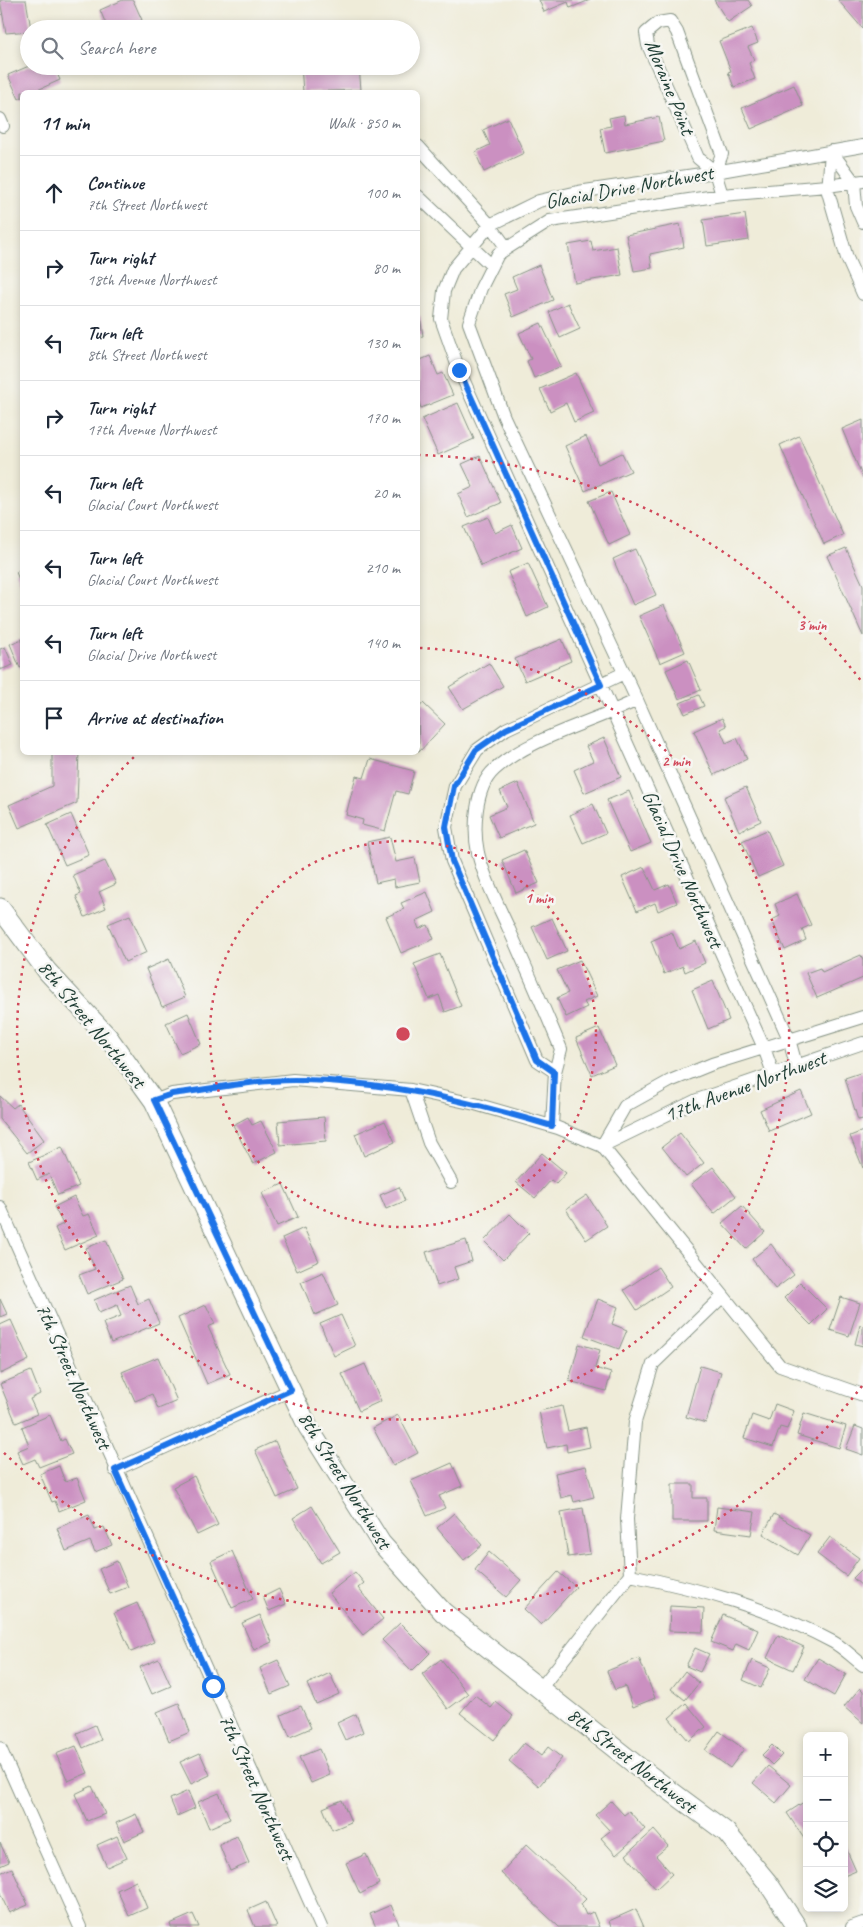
<!DOCTYPE html>
<meta charset="utf-8">
<style>
body{margin:0;font-family:Caveat,sans-serif;background:#f6f6f7;color:#1f2937}
.controls{position:absolute;right:15px;bottom:15px;display:grid;overflow:hidden;border-radius:8px;box-shadow:0 2px 8px #0003}
.controls button{width:45px;height:45px;display:grid;place-items:center;padding:0;border:0;border-bottom:1px solid #e0e1e3;background:#fff;color:#1f2937;font:25px sans-serif}
.stop{position:absolute;width:15px;height:15px;margin:-11px;border:4px solid #1a73e8;border-radius:50%;background:#fff}
.stop.end{background:#1a73e8;border-color:#fff;box-shadow:0 1px 5px #0008}
.list{margin:0;padding:0;list-style:none}
h2{display:flex;justify-content:space-between;align-items:center;height:65px;margin:0;padding:0 20px;font-size:21px}
h2 small{font-size:16px;font-weight:400;color:#747a83}
.list li{display:grid;grid-template-columns:32px 1fr auto;gap:15px;align-items:center;box-sizing:border-box;height:75px;padding:0 20px;border-top:1px solid #e0e1e3}
.list b{display:block;font-size:19px;white-space:nowrap}
.list p{margin:0;font-size:16px;white-space:nowrap;color:#747a83}
.list em{font-size:16px;font-style:normal;color:#747a83}
.icon{flex:none;width:28px;height:28px;fill:none;stroke:currentColor;stroke-width:2;stroke-linecap:round;stroke-linejoin:round}
.map{position:relative;flex:none;width:863px;height:1927px;overflow:hidden}
.search{position:absolute;background:#fff;box-shadow:0 2px 8px #0003;left:20px;top:20px;width:400px;height:55px;display:flex;align-items:center;gap:12px;box-sizing:border-box;padding:0 18px;border-radius:28px;color:#747a83;font-size:19px}
.panel{position:absolute;background:#fff;box-shadow:0 2px 8px #0003;left:20px;top:90px;width:400px;height:665px;border-radius:8px}
.map>svg:first-child{display:block}
.building{fill:#cb90c1}
.lines{fill:none;stroke-linecap:round;stroke-linejoin:round}
.street-casing{stroke:#879486;stroke-width:14}
.secondary-casing{stroke:#879486;stroke-width:21}
.street{stroke:#fff;stroke-width:12}
.secondary{stroke:#fff;stroke-width:19}
.route{stroke:#1a73e8;stroke-width:6}
.ring{fill:none;stroke:#d1495b;stroke-width:2.5;stroke-dasharray:2.5 5}
.labels{text-anchor:middle;stroke-width:5;stroke-linejoin:round;paint-order:stroke}
.street-label{font-size:21px;fill:#1f3d34;stroke:#f6f6f2}
.centre{fill:#d1495b;stroke:#f6f6f2;stroke-width:2.5}
.ring-label{font-size:15px;text-anchor:middle;font-weight:bold;fill:#d1495b;stroke:#f6f6f2;stroke-width:5;stroke-linejoin:round;paint-order:stroke}
</style>
<div class="map">
<svg width="863" height="1927" viewBox="0 0 863 1927">
<rect width="100%" height="100%" fill="#f6f6f2"/>
<filter id="ink" filterUnits="userSpaceOnUse"><feTurbulence type="fractalNoise" baseFrequency=".02" numOctaves="2"/><feDisplacementMap in="SourceGraphic" scale="10" xChannelSelector="R" yChannelSelector="G"/><feConvolveMatrix kernelMatrix="1 2 1 2 8 2 1 2 1" color-interpolation-filters="sRGB"/></filter>
<filter id="wash" filterUnits="userSpaceOnUse"><feTurbulence type="fractalNoise" baseFrequency=".0096" numOctaves="4" result="noise"/><feDisplacementMap in="SourceGraphic" scale="20" xChannelSelector="R" yChannelSelector="G"/><feGaussianBlur stdDeviation="1.12" result="paint"/><feColorMatrix in="noise" values="0 0 0 0 0 0 0 0 0 0 0 0 0 0 0 0 0 1.4 0 .05"/><feComposite in="paint" operator="in"/></filter>
<g filter="url(#wash)">
<rect width="100%" height="100%" fill="#efecd9"/>
<g id="blocks">
<path class="building" d="M0,0H26L31,29L29,31L6,33Z
M123,0H133L142,20L123,29H108L100,10Z
M539,0H590L570,8L568,2L544,12Z
M714,0H748L752,6L728,22Z
M838,0H863V29Z
M752,28L758,43L748,47L754,60L749,63L755,79L734,87L728,72L731,71L719,41Z
M29,66H54L60,80L33,92H22V97L19,99L8,75Z
M301,66H359L361,90L303,92Z
M794,85L803,106L751,129L742,108Z
M624,115L625,124L659,117L664,141L605,153L600,128L611,126L609,118Z
M508,118L524,153L484,172L475,152L490,145L483,130Z
M745,214L749,240L707,246L703,220Z
M680,224L684,247L650,254L652,268L634,271L626,235Z
M591,241L593,251L617,247L622,275L575,283L568,245Z
M539,265L553,300L513,317L504,294L517,289L512,277Z
M568,303L580,329L560,338L549,312Z
M420,316L423,336L418,337V317Z
M541,323L561,366L534,378L527,361L531,359L519,333Z
M430,356L438,375L443,373L453,395L421,408L418,400V361Z
M576,373L594,413L574,422L566,403L550,411L540,389Z
M458,403L474,439L438,455L422,419Z
M863,420V478L842,429Z
M586,436L598,464L622,453L631,471L585,491L565,446Z
M799,436L843,535L824,544L780,445Z
M480,456L501,503L468,517L458,494L473,487L462,464Z
M611,492L630,535L609,545L589,501Z
M488,517L495,533L512,525L522,548L481,566L464,527Z
M846,548L863,585V636L827,556Z
M635,549L656,595L633,605L613,559Z
M528,563L548,607L527,617L508,572Z
M22,569V587L16,572Z
M664,605L685,652L660,663L639,616Z
M22,639V667L20,668L10,644Z
M562,639L571,661L525,681L515,659Z
M5,647L13,665L0,670V649Z
M688,660L701,690L679,699L666,670Z
M489,663L503,686L463,709L449,687Z
M699,695L704,706L685,714L680,703Z
M423,703L445,724L419,752L418,709Z
M722,718L726,726L720,729L726,743L737,738L747,759L714,775L694,731Z
M604,738L621,777L584,793L574,770L593,761L586,746Z
M52,752H79L77,803L19,828L9,805L52,786Z
M370,759L414,771L408,794L396,791L385,831L362,825L363,820L346,815L356,776L364,778Z
M518,783L534,823L499,838L489,815L507,807L500,791Z
M746,787L761,821L739,831L724,797Z
M629,791L651,843L630,852L607,800Z
M593,804L606,833L583,843L570,815Z
M71,814L89,855L65,865L47,825Z
M767,830L783,866L758,877L742,841Z
M390,837L396,862L415,858L420,882L395,887L394,879L376,883L367,842Z
M524,850L539,883L516,893L502,860Z
M105,861L116,884L99,892L106,908L85,917L76,896L81,894L73,875Z
M644,867L655,890L669,884L677,903L658,911L655,903L637,911L622,877Z
M427,892L435,912L416,921L419,929L428,925L434,939L401,953L386,917L404,909L401,903Z
M797,894L811,925L802,929L806,940L785,950L772,920L780,916L775,904Z
M130,915L147,952L125,962L108,924Z
M552,918L567,951L547,960L532,927Z
M672,932L679,949L696,941L705,963L685,972L683,966L664,974L651,941Z
M440,954L461,1006L445,1012L439,995L429,999L414,964Z
M861,955L863,961V978L817,998L806,973L820,968L822,972Z
M169,959L185,997L162,1007L146,969Z
M580,960L597,996L584,1002L587,1007L566,1017L557,998L568,993L557,970Z
M713,981L729,1020L708,1029L692,990Z
M188,1013L201,1044L180,1053L166,1023Z
M599,1028L615,1065L592,1075L576,1038Z
M863,1072V1119L858,1120L845,1078Z
M801,1091L811,1113L769,1131L760,1110Z
M0,1096L13,1108L18,1104L44,1140L27,1153L0,1119Z
M248,1117L252,1125L261,1121L277,1152L253,1164L233,1125Z
M324,1117L326,1141L280,1145L278,1121Z
M385,1121L395,1142L364,1156L355,1134Z
M863,1131V1168L850,1136Z
M680,1133L704,1163L686,1177L662,1147Z
M62,1147L79,1186L58,1195L49,1174L37,1180L29,1162Z
M542,1153L566,1173L556,1184L551,1180L535,1198L516,1182Z
M713,1167L736,1196L714,1214L691,1184Z
M283,1184L298,1217L277,1226L262,1193Z
M399,1187L405,1201L386,1209L380,1195Z
M587,1195L607,1226L586,1240L566,1209Z
M74,1197L83,1216L89,1214L99,1235L65,1250L55,1228L63,1224L54,1207Z
M742,1206L765,1232L746,1249L722,1223Z
M510,1214L529,1233L503,1260L484,1241Z
M304,1228L319,1261L297,1271L282,1238Z
M106,1240L123,1279L87,1294L79,1275L95,1269L86,1248Z
M466,1240L472,1261L454,1267L458,1279L437,1286L426,1252Z
M771,1244L794,1275L775,1289L752,1259Z
M658,1267L671,1287L637,1310L624,1290Z
M323,1272L338,1305L315,1315L301,1282Z
M800,1282L827,1309L811,1325L784,1298Z
M130,1285L138,1304L149,1299L159,1323L111,1343L103,1323L121,1316L117,1305L99,1313L94,1300Z
M841,1297L860,1303L849,1336L830,1330Z
M0,1299L7,1314L0,1317Z
M598,1299L618,1307L612,1324L627,1330L619,1349L584,1336Z
M206,1305L215,1324L208,1327L230,1374L207,1384L178,1318Z
M341,1315L355,1346L334,1356L320,1324Z
M11,1320L29,1360L0,1374V1325Z
M860,1325L863,1326V1346L855,1344Z
M579,1344L600,1350L595,1368L611,1373L606,1391L569,1381Z
M158,1357L177,1401L158,1409L152,1394L135,1401L122,1372Z
M365,1364L381,1401L359,1411L342,1374Z
M700,1366L721,1372L706,1423L686,1417Z
M31,1371L40,1394L30,1399L37,1414L16,1423L0,1384Z
M775,1404L794,1411L787,1429L780,1427L773,1447L744,1438L752,1415L769,1421Z
M562,1406L568,1431L586,1427L590,1447L567,1452L566,1444L547,1448L539,1411Z
M804,1413L846,1426L839,1448L797,1435Z
M50,1415L61,1441L65,1439L72,1454L39,1467L35,1459L23,1464L17,1451L29,1446L22,1427Z
M398,1415L418,1453L393,1466L373,1428Z
M855,1426L863,1429V1455L846,1449Z
M275,1441L297,1489L277,1498L255,1450Z
M452,1463L462,1486L439,1496L445,1508L427,1516L411,1481Z
M59,1466L65,1482L77,1478L86,1500L59,1511L55,1501L52,1502L40,1474Z
M586,1466L594,1497L574,1502L572,1495L561,1498L555,1473Z
M194,1476L218,1525L197,1535L173,1487Z
M672,1484H693V1498H707V1521H672Z
M312,1506L340,1552L321,1563L293,1518Z
M717,1507L755,1512L751,1535L714,1530Z
M583,1508L590,1554L568,1557L561,1512Z
M454,1513L482,1545L464,1560L437,1528Z
M774,1514L810,1535L798,1555L763,1534Z
M89,1515L95,1530L104,1527L112,1545L95,1552L90,1541L66,1551L57,1528Z
M830,1537L859,1558L846,1576L817,1554Z
M232,1551L253,1599L232,1608L211,1561Z
M489,1552L521,1580L506,1597L475,1570Z
M117,1561L128,1587L110,1594L99,1569Z
M863,1568V1587L853,1578Z
M355,1572L364,1583L358,1588L383,1619L363,1635L329,1593Z
M558,1572L576,1587L541,1625L524,1609Z
M279,1589L286,1604L269,1611L263,1597Z
M137,1603L154,1642L131,1652L114,1613Z
M670,1606L704,1608L703,1632L669,1631Z
M260,1615L272,1642L254,1650L242,1623Z
M723,1615L758,1630L749,1650L736,1644L733,1651L711,1642Z
M400,1623L430,1653L412,1671L382,1640Z
M778,1635L804,1647L793,1670L767,1658Z
M695,1648L709,1654L700,1672L686,1666Z
M639,1658L655,1698L633,1707L625,1686L615,1690L607,1671Z
M818,1658L846,1674L834,1696L805,1679Z
M159,1659L171,1686L152,1694L140,1667Z
M441,1659L468,1694L448,1709L422,1674Z
M278,1660L290,1686L271,1694L260,1668Z
M752,1660L770,1668L761,1688L743,1680Z
M685,1671L699,1683L685,1700L671,1689Z
M330,1673L339,1694L316,1704L307,1684Z
M860,1688L863,1691V1723L844,1707Z
M475,1695L491,1708L496,1702L513,1716L494,1740L460,1713Z
M179,1703L190,1732L169,1741L157,1712Z
M686,1703L706,1727L689,1741L669,1718Z
M301,1706L311,1728L290,1737L281,1715Z
M356,1714L363,1732L345,1740L337,1723Z
M95,1725L101,1740L83,1748L77,1733Z
M719,1731L744,1749L730,1768L705,1750Z
M524,1743L541,1756L548,1747L562,1758L539,1786L509,1761Z
M772,1745L782,1755L772,1765L762,1755Z
M76,1746L88,1773L68,1781L56,1754Z
M319,1749L330,1775L311,1783L299,1757Z
M200,1753L210,1775L191,1784L180,1762Z
M768,1766L791,1785L776,1803L753,1783Z
M92,1786L105,1814L87,1821L75,1794Z
M188,1791L195,1808L177,1816L170,1799Z
M219,1793L230,1819L209,1828L198,1802Z
M342,1800L351,1822L332,1830L323,1808Z
M807,1800V1838L805,1840L787,1813Z
M611,1801L624,1815L629,1811L645,1829L616,1855L601,1838L610,1831L595,1815Z
M136,1814L144,1832L124,1841L116,1823Z
M654,1830L668,1846L656,1856L672,1874L656,1889L626,1855Z
M117,1836L127,1858L107,1867L97,1845Z
M237,1836L249,1863L230,1871L219,1844Z
M0,1843L9,1862L0,1866Z
M527,1844L586,1899L581,1904L586,1915L593,1912L599,1927H559L501,1873Z
M844,1844L856,1871L844,1876Z
M366,1854L379,1884L360,1894L346,1863Z
M12,1868L28,1905L9,1913L0,1893V1873Z
M136,1881L147,1908L129,1916L117,1890Z
M266,1902L277,1927H255L248,1910Z
M391,1905L400,1927H376L370,1914Z
M636,1909L644,1927H611L609,1921Z
M193,1914L199,1927H171L170,1924Z"/>
</g>
</g>
<g filter="url(#ink)">
<use href="#blocks" fill-opacity="0" stroke="#879486" stroke-width="1"/>
<g class="lines">
<defs>
<path id="street" d="M670,21L677,32L722,154L715,172L698,158L648,45L646,33L658,23Z
M0,119L3,126
M418,146L490,225L506,247
M831,151L828,192L847,258L863,294
M831,151L854,182L856,206L863,222
M715,172L722,195
M418,196L492,266
M796,1065L789,1039L637,700L504,417L469,323L481,288L498,254L550,221L722,195L827,186L863,181
M555,1072L537,1060L452,861L446,827L455,786L477,750L506,729L624,673
M773,1073L764,1048L459,370L441,319L444,291L453,269L490,225L539,201L578,192L715,172L863,146
M411,1090L429,1143L451,1182
M154,1101L172,1094L293,1080L411,1090L475,1104L558,1128L602,1146L780,1366L863,1395
M552,1126L555,1072L561,1049C544,1008 526,967 508,927C497,903 484,878 478,853C473,829 475,787 494,770C528,738 594,722 637,700
M602,1146L625,1106L670,1081L712,1064L863,1017
M602,1146L697,1100L863,1043
M0,1207L321,1927
M115,1470L291,1390
M630,1575C699,1589 770,1608 833,1642C844,1648 853,1658 863,1665
M540,1689L630,1575L627,1519L635,1422L653,1364L722,1297
M0,1748L80,1927
M852,1927L863,1923"/>
<path id="secondary" d="M0,908L47,971L108,1037L154,1101L308,1427L381,1543L443,1612L641,1769L726,1832L768,1883L797,1927"/>
</defs>
<use href="#street" class="street-casing"/>
<use href="#secondary" class="secondary-casing"/>
<use href="#street" class="street"/>
<use href="#secondary" class="secondary"/>
</g>
</g>
<g class="lines" filter="url(#ink)">
<path class="route" d="M213,1686L115,1470L291,1390L154,1100L172,1094C212,1089 253,1080 294,1080C383,1080 467,1101 552,1126L554,1072L537,1060L452,861L446,827L454,786L476,750L506,729L601,685L459,370"/>
</g>
<g class="ring">
<circle cx="403" cy="1034" r="193"/>
<path d="M420 648A386 386 0 1 1 137 754"/>
<path d="M862 1386A579 579 0 0 1 1 1450M418 455A579 579 0 0 1 862 682"/>
</g>
<g class="labels">
<g class="street-label">
<text transform="translate(670 87) rotate(68)" y="7">Moraine Point</text>
<text transform="translate(629 187) rotate(-10)" y="7">Glacial Drive Northwest</text>
<text transform="translate(683 869) rotate(66)" y="7">Glacial Drive Northwest</text>
<text transform="translate(92 1024) rotate(51)" y="7">8th Street Northwest</text>
<text transform="translate(745 1086) rotate(-20)" y="7">17th Avenue Northwest</text>
<text transform="translate(74 1376) rotate(66)" y="7">7th Street Northwest</text>
<text transform="translate(345 1480) rotate(58)" y="7">8th Street Northwest</text>
<text transform="translate(632 1760) rotate(38)" y="7">8th Street Northwest</text>
<text transform="translate(257 1787) rotate(66)" y="7">7th Street Northwest</text>
</g>
</g>
<circle cx="403" cy="1034" r="8" class="centre"/>
<g class="ring-label">
<text x="812" y="630">3 min</text>
<text x="676" y="766">2 min</text>
<text x="539" y="903">1 min</text>
</g>
</svg>
<div class="controls">
<button>+</button>
<button>−</button>
<button><svg class="icon" aria-label="locate" viewBox="0 0 24 24"><circle cx="12" cy="12" r="6"/><path d="M12 2v4M12 18v4M2 12h4M18 12h4"/></svg></button>
<button><svg class="icon" aria-label="layers" viewBox="0 0 24 24"><path d="M12 4l9 5-9 5-9-5zM3 14l9 5 9-5"/></svg></button>
</div>
<div class="stop" style="left:213px;top:1686px"></div>
<div class="stop end" style="left:459px;top:370px"></div>
<div class="search"><svg class="icon" aria-label="search" viewBox="0 0 24 24"><circle cx="10" cy="10" r="6"/><path d="M15 15l6 6"/></svg>Search here</div>
<section class="panel">
<h2>11 min<small>Walk · 850 m</small></h2>
<ul class="list">
<li><svg class="icon" aria-label="ahead" viewBox="0 0 24 24"><path d="M12 20V5M6 11l6-6 6 6"/></svg><div><b>Continue</b><p>7th Street Northwest</p></div><em>100 m</em></li>
<li><svg class="icon" aria-label="right" viewBox="0 0 24 24"><path d="M7 20v-9h11M14 6l5 5-5 5"/></svg><div><b>Turn right</b><p>18th Avenue Northwest</p></div><em>80 m</em></li>
<li><svg class="icon" aria-label="left" viewBox="0 0 24 24"><path d="M17 20v-9H6M10 6l-5 5 5 5"/></svg><div><b>Turn left</b><p>8th Street Northwest</p></div><em>130 m</em></li>
<li><svg class="icon" aria-label="right" viewBox="0 0 24 24"><path d="M7 20v-9h11M14 6l5 5-5 5"/></svg><div><b>Turn right</b><p>17th Avenue Northwest</p></div><em>170 m</em></li>
<li><svg class="icon" aria-label="left" viewBox="0 0 24 24"><path d="M17 20v-9H6M10 6l-5 5 5 5"/></svg><div><b>Turn left</b><p>Glacial Court Northwest</p></div><em>20 m</em></li>
<li><svg class="icon" aria-label="left" viewBox="0 0 24 24"><path d="M17 20v-9H6M10 6l-5 5 5 5"/></svg><div><b>Turn left</b><p>Glacial Court Northwest</p></div><em>210 m</em></li>
<li><svg class="icon" aria-label="left" viewBox="0 0 24 24"><path d="M17 20v-9H6M10 6l-5 5 5 5"/></svg><div><b>Turn left</b><p>Glacial Drive Northwest</p></div><em>140 m</em></li>
<li><svg class="icon" aria-label="arrive" viewBox="0 0 24 24"><path d="M6 21V4h12l-3 4 3 4H6"/></svg><div><b>Arrive at destination</b></div></li>
</ul>
</section>
</div>
